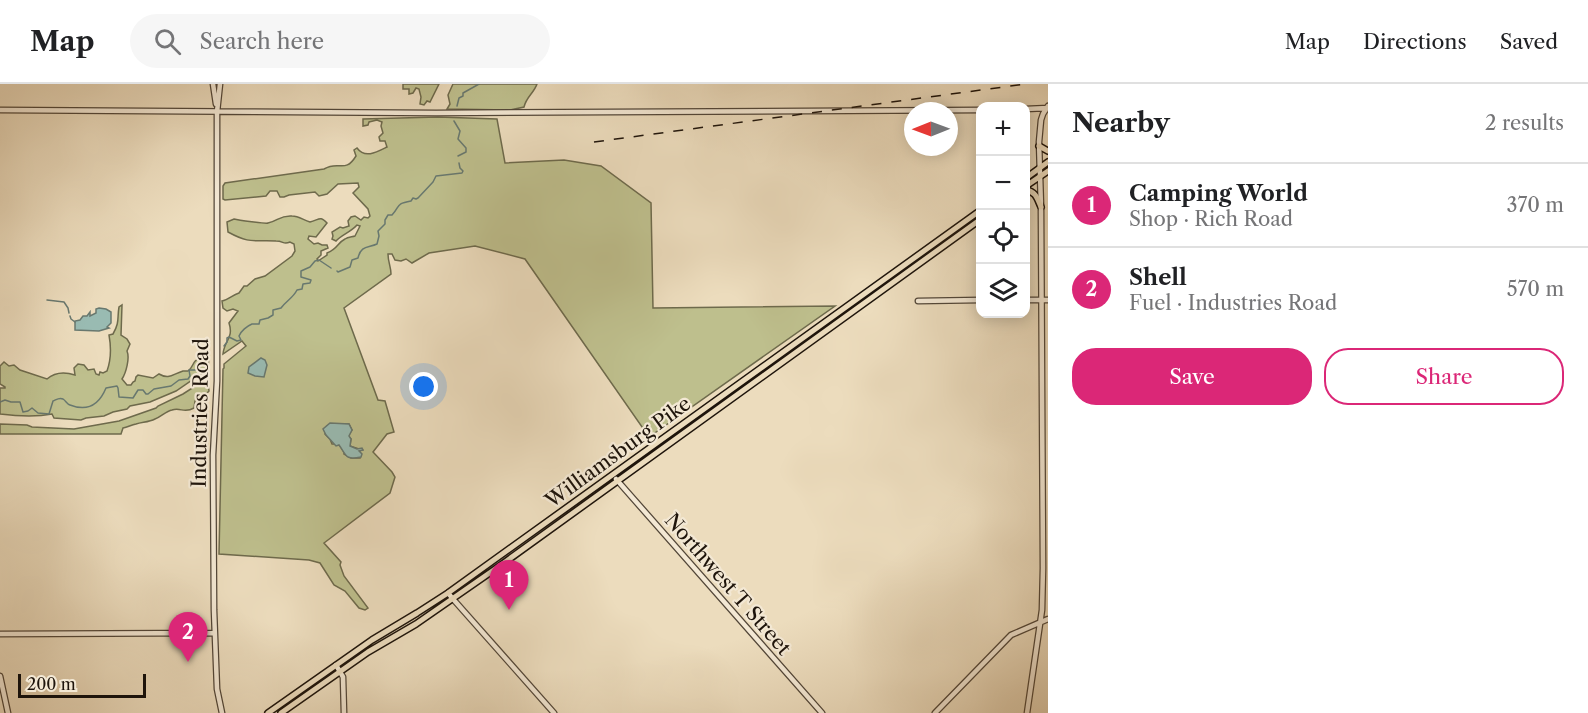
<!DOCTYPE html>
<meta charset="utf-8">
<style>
body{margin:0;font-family:"Libre Caslon Text",serif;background:#f6f6f6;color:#202124}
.controls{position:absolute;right:18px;top:18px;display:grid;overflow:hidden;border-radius:12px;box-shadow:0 3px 15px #0003}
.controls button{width:54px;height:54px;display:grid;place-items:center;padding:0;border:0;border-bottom:2px solid #e0e0e0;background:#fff;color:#202124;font:30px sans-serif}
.compass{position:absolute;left:904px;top:18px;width:54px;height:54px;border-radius:50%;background:#fff;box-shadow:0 3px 15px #0003;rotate:269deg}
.scale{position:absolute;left:18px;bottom:15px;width:128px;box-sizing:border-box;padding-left:6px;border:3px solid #1e140b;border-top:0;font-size:16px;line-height:21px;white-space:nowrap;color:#1e140b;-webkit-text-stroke:4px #f3e8d4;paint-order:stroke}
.you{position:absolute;left:424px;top:303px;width:21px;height:21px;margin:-15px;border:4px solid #fff;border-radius:50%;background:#1a73e8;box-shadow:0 0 0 9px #1a73e833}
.badge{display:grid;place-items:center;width:39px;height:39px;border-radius:50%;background:#db2777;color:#fff;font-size:20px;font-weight:700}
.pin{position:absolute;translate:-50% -50px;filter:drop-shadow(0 2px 3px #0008)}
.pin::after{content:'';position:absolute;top:32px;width:21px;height:18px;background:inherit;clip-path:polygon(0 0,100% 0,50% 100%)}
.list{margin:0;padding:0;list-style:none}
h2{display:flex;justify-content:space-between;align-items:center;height:78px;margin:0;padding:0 24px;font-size:26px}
h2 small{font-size:20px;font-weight:400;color:#757577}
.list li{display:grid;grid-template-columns:39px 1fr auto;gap:18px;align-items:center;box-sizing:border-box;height:84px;padding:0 24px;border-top:2px solid #e0e0e0}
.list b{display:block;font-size:22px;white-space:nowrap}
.list p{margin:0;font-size:20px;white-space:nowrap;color:#757577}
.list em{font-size:20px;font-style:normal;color:#757577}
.actions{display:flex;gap:12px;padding:18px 24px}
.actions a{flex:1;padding:14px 0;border:2px solid #db2777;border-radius:24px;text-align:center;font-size:21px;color:#db2777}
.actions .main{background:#db2777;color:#fff}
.icon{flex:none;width:33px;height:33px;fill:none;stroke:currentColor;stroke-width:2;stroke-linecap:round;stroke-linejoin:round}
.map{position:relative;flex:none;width:1048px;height:629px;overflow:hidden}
header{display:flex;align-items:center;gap:36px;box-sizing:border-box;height:84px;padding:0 30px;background:#fff;border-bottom:2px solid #e0e0e0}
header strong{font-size:28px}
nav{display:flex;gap:33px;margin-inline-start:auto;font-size:21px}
.search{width:420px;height:54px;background:#f6f6f6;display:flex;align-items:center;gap:15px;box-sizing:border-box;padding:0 21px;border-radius:33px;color:#757577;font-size:22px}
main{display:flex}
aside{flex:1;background:#fff}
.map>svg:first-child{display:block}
.green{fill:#bebf8d;stroke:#6e6a4c;stroke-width:1.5;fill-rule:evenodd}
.water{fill:#99bbb2;stroke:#68786f;stroke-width:1.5}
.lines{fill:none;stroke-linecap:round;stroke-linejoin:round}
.stream{stroke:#68786f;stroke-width:1.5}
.minor-casing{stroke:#524638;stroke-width:7}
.major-casing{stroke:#1e140b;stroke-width:8}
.minor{stroke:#f3e8d4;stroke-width:4.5}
.major{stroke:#ecdcbd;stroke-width:5}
.rail{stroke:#1e140b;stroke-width:1.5;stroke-dasharray:10 10;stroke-linecap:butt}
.labels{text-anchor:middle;stroke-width:4.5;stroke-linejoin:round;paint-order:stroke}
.street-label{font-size:20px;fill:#1e140b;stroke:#f3e8d4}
</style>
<header>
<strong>Map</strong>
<div class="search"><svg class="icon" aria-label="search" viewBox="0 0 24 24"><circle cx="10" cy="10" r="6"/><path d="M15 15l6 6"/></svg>Search here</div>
<nav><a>Map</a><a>Directions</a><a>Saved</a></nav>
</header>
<main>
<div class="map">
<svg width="1048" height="629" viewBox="0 0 1048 629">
<rect width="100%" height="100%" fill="#ecdcbd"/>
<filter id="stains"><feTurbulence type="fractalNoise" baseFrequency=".00333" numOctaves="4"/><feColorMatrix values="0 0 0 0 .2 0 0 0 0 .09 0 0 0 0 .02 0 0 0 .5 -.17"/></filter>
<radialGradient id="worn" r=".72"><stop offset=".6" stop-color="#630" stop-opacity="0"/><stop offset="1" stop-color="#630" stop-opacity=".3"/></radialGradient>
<path class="green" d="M403,0H439L430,18L427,17L424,21L420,20L421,13L419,5L416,4L413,9L409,10V5H403Z
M453,0H537C534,9 526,13 524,23L510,26L447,25L450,20L448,11Z
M438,33L497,35L505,79L564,76L601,82L651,119L653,224L835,222L649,353L525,175L475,162L429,169L412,179L406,175L401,177L395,176L392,170H388C388,178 391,183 391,190L344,224L378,316L385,317L394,348L387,350L373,368L392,388L395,393L390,409L324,459L341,478L340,481L344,492L368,524L365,526L359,524L345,507L334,501L320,479L309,476L219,470L223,285L224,284V280L246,262L242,257L223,270C224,257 234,254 229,239L238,227L233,225L227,227L223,224L222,217C229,216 232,211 239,209L244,202H247L255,195L265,192L292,172L295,167L294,160L290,158C283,161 284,157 276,157C253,156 250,160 228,148L227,138L234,135C238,136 266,140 268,139C278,137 280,131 292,132C299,132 303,136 310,138C319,136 320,131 327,139L316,153L309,152L308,155L314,160L318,159L322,161H327L328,164L321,167V171L317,175L318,177L327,171V169C338,165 337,159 345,155C348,153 352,153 355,152L360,142L357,141C351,148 341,151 336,157L332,155L333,152L332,148L340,143L343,144L349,142L348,137L351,133L355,132L361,136L364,133L368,134L370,132L368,125L353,109L359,103L358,99L338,100L327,110L319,112L315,108L289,111L284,113H280L277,107H270L266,112L225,116L223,115V102L225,99L324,85C339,76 345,90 356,72L354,66L357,64C365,75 377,68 387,63L385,57H380L379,53L383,49L381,42L382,38L377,36L369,38L368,41L363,42V35ZM332,340H349L352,346L348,352L351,355L350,362L362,366L359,367L360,374H351L344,370V368L339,360H332L330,355L325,350L327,342Z
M122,221L121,251L127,255L130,260L127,267C130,274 126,289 122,295L127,301H131L133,298L135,297L136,293L138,291L153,294L159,290C169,296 173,290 183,287C184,287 186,287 188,287C195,282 191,276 202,274L204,271H209L208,285L176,307L150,318L130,322L127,325L113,328L104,332L86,334L81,336L54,334L52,330C36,333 17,332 0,330V304H5V303L0,300V282L4,278L9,282L14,281L20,286L47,295C55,288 66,288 75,291L74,284L78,280L84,281L88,286L94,285L96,290L99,291L100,288L103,289L107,287C111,276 111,262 109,251L113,250C120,238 117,234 119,223Z
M203,297L208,299L209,307L202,314L195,317L194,324C184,330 181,323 172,326C166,327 161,333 155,335C149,338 143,338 136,340C131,341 128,343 123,344L121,350H0V340L27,341L32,343L74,345L119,337L156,324L158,322L183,310Z"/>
<path class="water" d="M99,224L106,225L111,228V239L107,243L109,244L99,247L75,246V237L80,236L83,232H87L90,228V232L96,229V225Z
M261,274L265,276L267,281L264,293L255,292L248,289L249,283Z
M330,339L349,340L352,346L349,352L351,355L350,362L357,365L362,364L363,366L359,367L362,370L361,373C345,376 347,372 339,361L336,362L326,351L323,345Z"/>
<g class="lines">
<path class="stream" d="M457,22L459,14L463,12V9L479,0
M454,37L460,47L458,55L466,64V68L458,72
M337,187L338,188L350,183L352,176L358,174C361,161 368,164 377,160L379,152L378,147L385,140V136L388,131H392C401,121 395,120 411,117L413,114L416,115L418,114L433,98L436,92L462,89L463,87L460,84L459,79
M47,216L64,218L68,224L69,229
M70,232L71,235L75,238
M224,262L227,258V254L229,253L237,257L241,256L239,252C241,247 247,242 252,240H259L260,236L268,234L273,231V226L281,224C286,217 293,214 297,206L302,205L303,200L310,199L311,196L301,193V187L310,183L315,177L319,176L331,184
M0,318L5,316L11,318H20L23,328L28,327L32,324L38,329L49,330L53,317C56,316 59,313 63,315C66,317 67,320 70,321C88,328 99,321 106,304L117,302L118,304L119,313L133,314L138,306H143L146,310H148L154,305L171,302L179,296L188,295L190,292L189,286H199L202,276L209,269"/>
<defs>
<path id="minor" d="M213,0L216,20
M220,0L217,28V297L213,371L214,526L217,605L222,629
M1026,25L1048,24
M0,26L436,29L981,26
M1026,216H1048
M918,217L981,216
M616,395L822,629
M448,509L453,515L554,629
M0,550L214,549
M336,581L343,593L344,629
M0,592L8,629
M935,629L1011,551L1048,535
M1027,629L1042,526L1043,484L1041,123L1039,58L1041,36L1043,30L1048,22"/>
<path id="major" d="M1039,62L1048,67
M1026,94L1048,78
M1026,102L1048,87
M1026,106C1036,108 1037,114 1041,123
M268,629L372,556L417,529L448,509L981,126
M281,629L368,568L416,540L501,481L981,135"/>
</defs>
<use href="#minor" class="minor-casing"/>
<use href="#major" class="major-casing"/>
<use href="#minor" class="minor"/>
<use href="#major" class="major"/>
<path class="rail" d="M594,58L1026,0"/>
</g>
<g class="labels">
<g class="street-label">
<text transform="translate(200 329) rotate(-89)" y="7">Industries Road</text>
<text transform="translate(618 368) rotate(-36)" y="7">Williamsburg Pike</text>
<text transform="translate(728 500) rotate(49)" y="7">Northwest T Street</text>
</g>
</g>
<rect width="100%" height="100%" filter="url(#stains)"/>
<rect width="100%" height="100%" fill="url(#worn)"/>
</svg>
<div class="controls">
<button>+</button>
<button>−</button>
<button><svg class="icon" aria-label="locate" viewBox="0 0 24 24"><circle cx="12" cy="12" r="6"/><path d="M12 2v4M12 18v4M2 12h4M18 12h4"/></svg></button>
<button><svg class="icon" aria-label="layers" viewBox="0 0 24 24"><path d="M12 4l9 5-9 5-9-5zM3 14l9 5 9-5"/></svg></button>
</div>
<svg class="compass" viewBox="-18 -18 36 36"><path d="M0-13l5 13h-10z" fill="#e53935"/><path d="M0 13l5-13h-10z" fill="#757577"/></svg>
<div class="scale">200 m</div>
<div class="you"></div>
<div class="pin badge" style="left:509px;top:526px">1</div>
<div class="pin badge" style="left:188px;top:578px">2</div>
</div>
<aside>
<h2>Nearby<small>2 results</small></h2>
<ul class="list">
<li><span class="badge">1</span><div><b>Camping World</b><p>Shop · Rich Road</p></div><em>370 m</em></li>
<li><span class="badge">2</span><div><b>Shell</b><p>Fuel · Industries Road</p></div><em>570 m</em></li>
</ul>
<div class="actions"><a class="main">Save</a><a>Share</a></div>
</aside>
</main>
